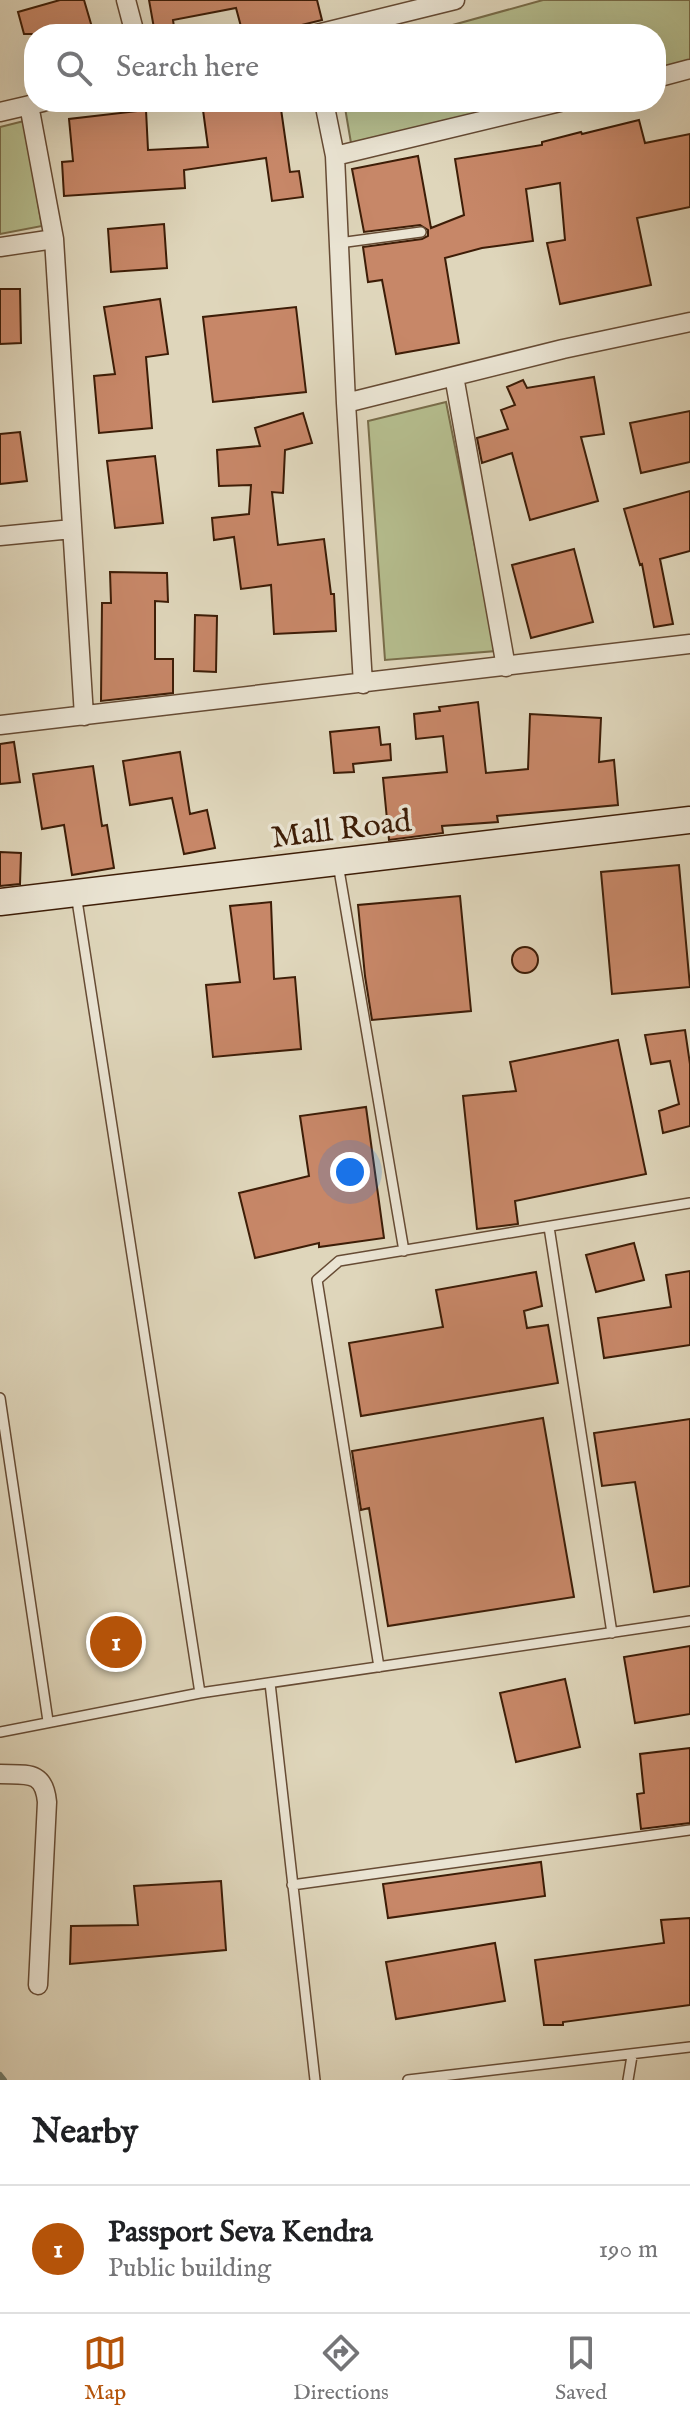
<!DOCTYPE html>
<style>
body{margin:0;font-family:"IM FELL English",serif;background:#f6f6f6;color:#202124}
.you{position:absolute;left:350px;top:1172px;width:28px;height:28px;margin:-20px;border:6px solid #fff;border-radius:50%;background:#1a73e8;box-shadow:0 0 0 12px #1a73e833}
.badge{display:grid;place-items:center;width:52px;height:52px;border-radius:50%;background:#b45309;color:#fff;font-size:26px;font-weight:700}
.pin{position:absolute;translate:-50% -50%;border:4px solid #fff;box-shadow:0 2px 8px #0006}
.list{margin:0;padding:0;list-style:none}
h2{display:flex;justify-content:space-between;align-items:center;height:104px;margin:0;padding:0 32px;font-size:34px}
h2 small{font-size:26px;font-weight:400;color:#757577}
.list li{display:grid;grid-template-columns:52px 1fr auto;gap:24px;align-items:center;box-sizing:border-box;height:128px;padding:0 32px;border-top:2px solid #e0e0e0}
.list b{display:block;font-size:30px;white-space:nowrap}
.list p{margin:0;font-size:26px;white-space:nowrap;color:#757577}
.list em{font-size:26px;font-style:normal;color:#757577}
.icon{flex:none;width:44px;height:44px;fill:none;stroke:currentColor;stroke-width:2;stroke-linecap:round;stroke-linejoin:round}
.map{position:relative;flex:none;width:690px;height:2080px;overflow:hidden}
.search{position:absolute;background:#fff;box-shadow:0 8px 32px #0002;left:24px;right:24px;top:24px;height:88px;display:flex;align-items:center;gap:20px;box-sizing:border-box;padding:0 28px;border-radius:32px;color:#757577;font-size:30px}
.sheet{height:232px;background:#fff}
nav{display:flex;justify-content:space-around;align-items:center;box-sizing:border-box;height:112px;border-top:2px solid #e0e0e0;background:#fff;font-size:22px;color:#757577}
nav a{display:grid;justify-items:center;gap:4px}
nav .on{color:#b45309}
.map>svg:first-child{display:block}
.green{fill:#b5bd8e;stroke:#796d4a;stroke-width:2}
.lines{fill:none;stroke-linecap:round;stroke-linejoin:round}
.stream{stroke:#717b6b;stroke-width:6}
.building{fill:#c78768;stroke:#3d1d07;stroke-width:2}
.lane-casing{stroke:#664b34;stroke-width:12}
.street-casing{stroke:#664b34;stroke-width:21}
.secondary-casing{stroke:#3d1d07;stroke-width:29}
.lane{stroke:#eae4d3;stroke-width:9}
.street{stroke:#eae4d3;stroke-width:18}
.secondary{stroke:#eae4d3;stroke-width:26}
.labels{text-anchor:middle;stroke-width:7;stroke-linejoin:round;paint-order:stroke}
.street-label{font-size:32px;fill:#3d1d07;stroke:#eae4d3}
</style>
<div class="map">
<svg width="690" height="2080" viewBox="0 0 690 2080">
<rect width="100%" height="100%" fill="#dfd6bb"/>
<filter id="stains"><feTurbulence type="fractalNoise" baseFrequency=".0025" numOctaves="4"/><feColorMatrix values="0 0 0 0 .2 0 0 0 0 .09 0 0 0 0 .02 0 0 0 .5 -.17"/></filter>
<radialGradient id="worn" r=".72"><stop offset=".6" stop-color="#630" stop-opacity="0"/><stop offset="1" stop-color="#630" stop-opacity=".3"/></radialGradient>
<path class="green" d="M543,0H690V63L656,71V34H420Z
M344,102H526L351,143Z
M24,121L42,226L0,234V127Z
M446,402L496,651L385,660L368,421Z"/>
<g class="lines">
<path class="stream" d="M0,2075L4,2080"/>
</g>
<path class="building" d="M60,0H84L94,34H24L18,12Z
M149,0H317L322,20L265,34H243L236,8L173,20L175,34H155Z
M263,102H280L290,172L299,171L303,197L272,201L266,158L184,170L185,188L64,196L62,162L73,161L69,119L146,110L148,150L208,147L203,110Z
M639,120L645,143L690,134V207L637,218L651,285L560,304L547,243L565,240L560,183L526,189L533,241L482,248L445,258L459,343L396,354L382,280L368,282L363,247L422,239L428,236V230L420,225L364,232L352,169L418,156L431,228L464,215L455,159L542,145V142L581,132L582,134Z
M164,224L167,268L111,272L108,229Z
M0,289H20L21,343L0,344Z
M160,299L168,354L146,357L152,428L99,433L94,376L115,374L104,307Z
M296,307L306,392L213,402L203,317Z
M594,377L604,434L581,437L598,501L530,520L512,453L482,463L477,438L508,429L501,410L515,405L507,387L523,380L527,388Z
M690,411V462L641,473L630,423Z
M303,413L312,443L285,450L283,493L272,492L278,545L324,539L331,594H334L336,631L274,634L271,585L241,589L234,537L214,540L212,518L249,514L251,485L219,486L217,450L260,446L255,428Z
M20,432L27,481L0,484V434Z
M155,456L163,523L115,528L107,461Z
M690,491V551L660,559L673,624L654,627L642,564L640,565L624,509Z
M574,549L593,622L531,638L512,565Z
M110,572L167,573L168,602L155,601V659H173V693L101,701L102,603H111Z
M195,615L217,616L216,672L194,671Z
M478,702L486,773L528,769L530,714L601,718L599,762L614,760L618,805L497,816L498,822L442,826L443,833L389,840L383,778L447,772L443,736L416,739L414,714L440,711L439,707Z
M379,727L381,745L390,744L391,760L353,764L354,772L334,773L330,732Z
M14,742L20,782L0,784V744Z
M180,752L190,814L207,810L215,848L184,854L172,798L130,805L123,761Z
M93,766L102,826L107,825L114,868L72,875L64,825L42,829L33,774Z
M0,852L21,853L20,884L0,886Z
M679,865L690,987L612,994L601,872Z
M460,896L471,1011L372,1020L365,976L358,905Z
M271,902L274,979L295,977L301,1049L213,1057L206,985L240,982L230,906Z
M512 960a13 13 0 1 1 26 0a13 13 0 1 1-26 0Z
M685,1030L690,1064V1126L663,1133L659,1111L679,1104L670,1061L651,1064L645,1035Z
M618,1040L646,1174L515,1201L518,1224L477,1229L463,1096L516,1091L510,1062Z
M366,1107L384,1238L319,1247V1243L255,1258L239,1193L309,1176L300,1116Z
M634,1243L644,1280L596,1292L586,1255Z
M690,1271V1345L604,1358L598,1318L671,1307L666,1275Z
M536,1272L542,1306L524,1311L527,1328L548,1325L558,1383L361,1416L349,1343L443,1327L436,1290Z
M543,1418L574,1597L388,1626L369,1508L361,1510L352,1451Z
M690,1419V1586L654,1592L635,1482L602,1486L594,1433Z
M690,1646V1714L635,1723L624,1657Z
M565,1679L580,1747L516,1762L500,1693Z
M690,1748V1823L641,1829L637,1794L644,1793L640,1754Z
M541,1862L545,1896L388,1918L383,1884Z
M221,1881L226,1950L70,1964L71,1926L138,1925L134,1886Z
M690,1918V2005L563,2022V2025H544L535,1960L664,1943L661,1920Z
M495,1943L505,2001L396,2019L386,1962Z"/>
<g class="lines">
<defs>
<path id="lane" d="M339,243L421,232
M338,864L404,1251
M76,894L200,1693
M549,1227L612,1633
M0,1398L48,1721
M379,1667L317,1280L339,1261L690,1203
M270,1683L315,2080
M0,1732L200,1693L690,1621
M292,1885L690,1830
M408,2080L690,2047
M628,2080L632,2056"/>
<path id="street" d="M126,0L135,34
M317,34L455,0
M656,78L690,69
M324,102L335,156L346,403L363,684
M29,105L54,239L84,716
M0,112L43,102
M335,156L560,102
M0,247L54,239
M454,376L506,667
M346,403L563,349L690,322
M0,536L72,529
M0,725L690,644
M0,1774C27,1775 44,1770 47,1802L38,1985"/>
<path id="secondary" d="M0,902L690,820"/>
</defs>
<use href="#lane" class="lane-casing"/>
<use href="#street" class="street-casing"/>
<use href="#secondary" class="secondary-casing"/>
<use href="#lane" class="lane"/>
<use href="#street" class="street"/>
<use href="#secondary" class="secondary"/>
</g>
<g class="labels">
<g class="street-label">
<text transform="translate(341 828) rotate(-7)" y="11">Mall Road</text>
</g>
</g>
<rect width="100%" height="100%" filter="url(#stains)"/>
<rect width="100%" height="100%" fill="url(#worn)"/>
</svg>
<div class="you"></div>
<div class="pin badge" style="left:116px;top:1642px">1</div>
<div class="search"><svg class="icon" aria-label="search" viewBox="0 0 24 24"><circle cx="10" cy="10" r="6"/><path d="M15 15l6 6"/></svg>Search here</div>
</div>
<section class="sheet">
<h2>Nearby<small></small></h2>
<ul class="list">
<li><span class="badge">1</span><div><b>Passport Seva Kendra</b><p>Public building</p></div><em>190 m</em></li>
</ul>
</section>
<nav>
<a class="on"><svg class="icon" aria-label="map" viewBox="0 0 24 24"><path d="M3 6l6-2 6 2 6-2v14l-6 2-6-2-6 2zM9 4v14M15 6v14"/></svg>Map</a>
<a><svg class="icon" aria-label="directions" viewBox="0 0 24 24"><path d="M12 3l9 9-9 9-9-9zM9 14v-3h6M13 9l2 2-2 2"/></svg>Directions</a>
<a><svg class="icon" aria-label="saved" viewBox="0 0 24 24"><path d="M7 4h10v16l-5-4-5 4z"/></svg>Saved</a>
</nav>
